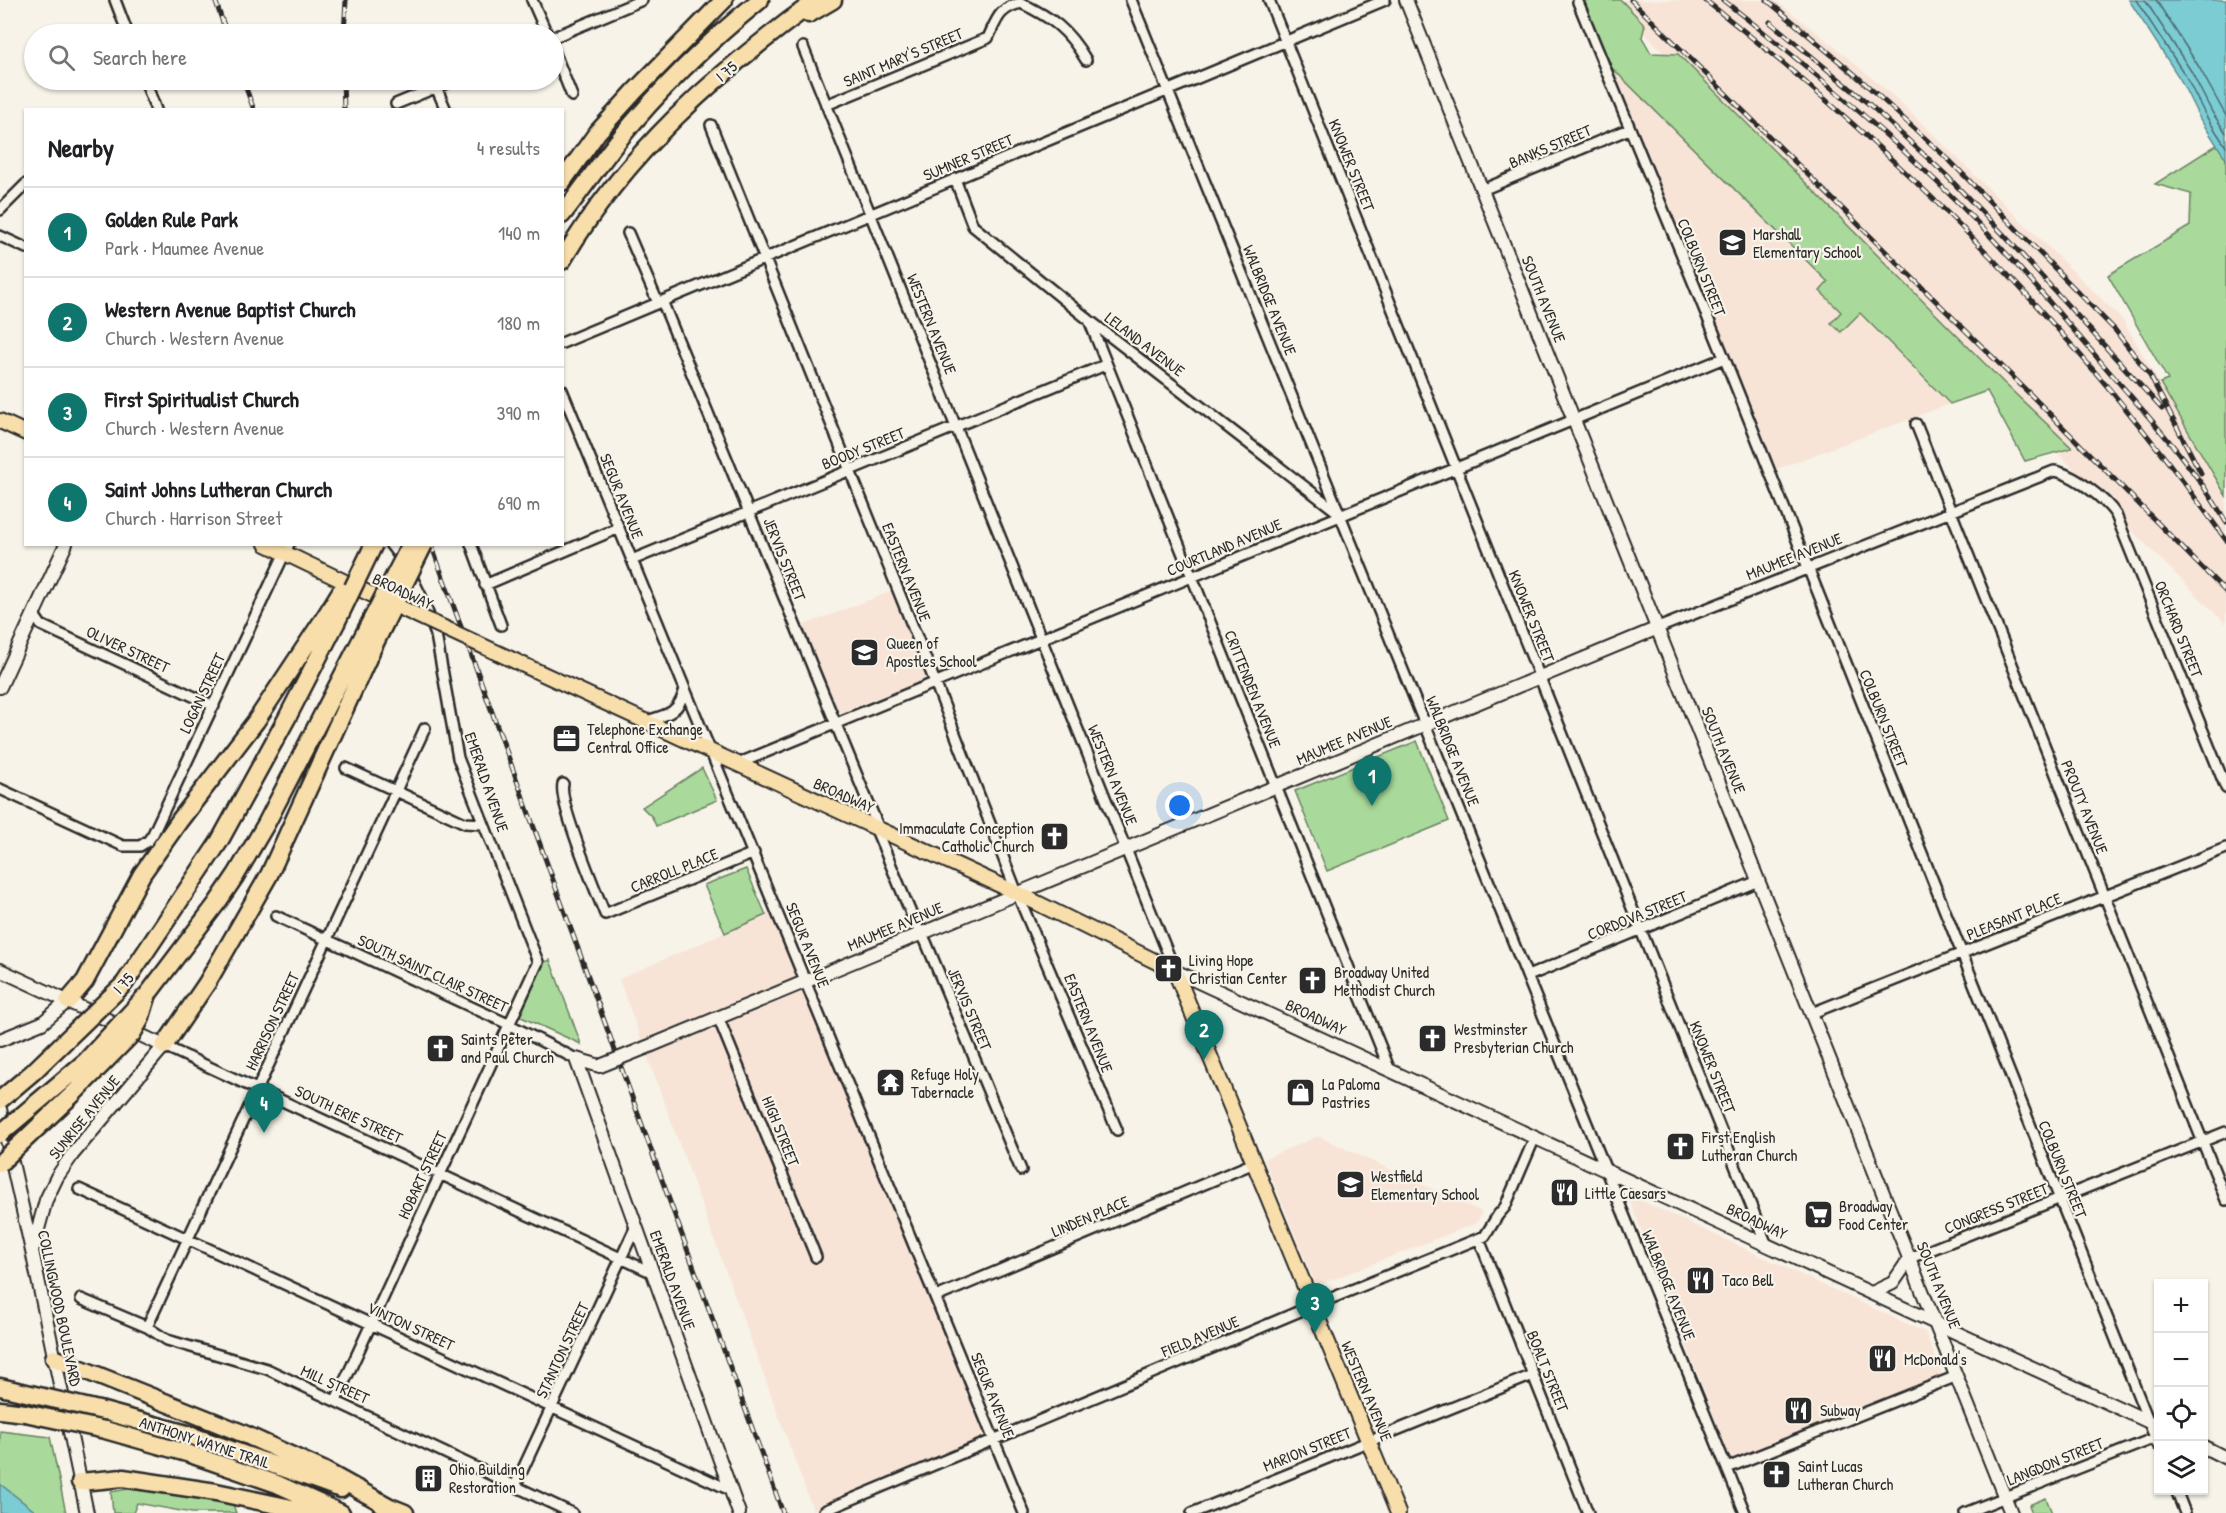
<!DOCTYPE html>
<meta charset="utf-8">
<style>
body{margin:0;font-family:"Patrick Hand",sans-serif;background:#f2f2f2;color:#202124}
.controls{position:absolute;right:18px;bottom:18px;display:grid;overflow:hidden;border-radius:0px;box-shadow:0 2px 4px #0004}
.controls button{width:54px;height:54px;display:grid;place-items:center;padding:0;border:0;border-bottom:2px solid #e0e0e0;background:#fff;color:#202124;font:30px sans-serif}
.you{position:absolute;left:1180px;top:806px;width:21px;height:21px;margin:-15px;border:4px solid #fff;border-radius:50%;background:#1a73e8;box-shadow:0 0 0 9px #1a73e833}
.badge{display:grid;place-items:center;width:39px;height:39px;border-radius:50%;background:#0f766e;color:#fff;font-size:20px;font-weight:700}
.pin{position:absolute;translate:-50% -50px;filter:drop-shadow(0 2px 3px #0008)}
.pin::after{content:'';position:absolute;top:32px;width:21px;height:18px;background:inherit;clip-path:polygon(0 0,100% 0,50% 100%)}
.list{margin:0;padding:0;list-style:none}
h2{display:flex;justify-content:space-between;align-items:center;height:78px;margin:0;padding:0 24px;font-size:26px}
h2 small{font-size:20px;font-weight:400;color:#757577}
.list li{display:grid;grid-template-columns:39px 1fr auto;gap:18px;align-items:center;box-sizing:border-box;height:90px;padding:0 24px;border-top:2px solid #e0e0e0}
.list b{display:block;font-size:22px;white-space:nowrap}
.list p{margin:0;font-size:20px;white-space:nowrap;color:#757577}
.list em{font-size:20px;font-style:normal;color:#757577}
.icon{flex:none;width:33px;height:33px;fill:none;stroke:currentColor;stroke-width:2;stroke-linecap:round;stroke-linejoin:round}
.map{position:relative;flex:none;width:2226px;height:1513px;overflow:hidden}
.search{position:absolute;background:#fff;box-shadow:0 2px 4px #0004;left:24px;top:24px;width:540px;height:66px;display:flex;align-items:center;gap:15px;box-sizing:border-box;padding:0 21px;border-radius:33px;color:#757577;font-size:22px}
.panel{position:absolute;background:#fff;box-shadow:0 2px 4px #0004;left:24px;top:108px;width:540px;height:438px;border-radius:0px}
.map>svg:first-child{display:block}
.built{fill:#f8e4d7}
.green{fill:#a9da9b;stroke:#6a8263;stroke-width:1.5}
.water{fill:#7bccd4;stroke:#5b8c90;stroke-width:1.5}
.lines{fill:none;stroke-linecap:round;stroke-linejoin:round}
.shore{stroke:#4b6b6f;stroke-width:1.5}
.street-casing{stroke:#2b2b2b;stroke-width:14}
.secondary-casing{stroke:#2b2b2b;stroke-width:16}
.primary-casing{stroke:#2b2b2b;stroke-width:18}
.highway-casing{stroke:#2b2b2b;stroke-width:21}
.street{stroke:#f7f3e8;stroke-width:9}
.secondary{stroke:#f7f3e8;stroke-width:12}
.primary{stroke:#f8deab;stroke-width:14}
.highway{stroke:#f8deab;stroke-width:16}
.rail-casing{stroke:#2b2b2b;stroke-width:5}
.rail{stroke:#f7f3e8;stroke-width:3;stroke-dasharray:9;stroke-linecap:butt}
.secondary-bridge-casing{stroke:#2b2b2b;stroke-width:16;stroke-linecap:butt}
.primary-bridge-casing{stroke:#2b2b2b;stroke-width:18;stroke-linecap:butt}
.highway-bridge-casing{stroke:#2b2b2b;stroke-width:21;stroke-linecap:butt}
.secondary-bridge{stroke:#f7f3e8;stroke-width:12}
.primary-bridge{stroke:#f8deab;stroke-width:14}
.highway-bridge{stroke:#f8deab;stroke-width:16}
.labels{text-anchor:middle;stroke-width:4.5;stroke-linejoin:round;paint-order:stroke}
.street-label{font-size:16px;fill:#2b2b2b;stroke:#f7f3e8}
.poi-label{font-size:16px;fill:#2b2b2b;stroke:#f7f3e8;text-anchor:start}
</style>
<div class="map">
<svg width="2226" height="1513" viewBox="0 0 2226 1513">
<rect width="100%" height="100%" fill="#f7f3e8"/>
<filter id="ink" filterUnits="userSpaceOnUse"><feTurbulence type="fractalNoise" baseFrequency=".0167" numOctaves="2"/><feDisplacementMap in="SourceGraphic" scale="12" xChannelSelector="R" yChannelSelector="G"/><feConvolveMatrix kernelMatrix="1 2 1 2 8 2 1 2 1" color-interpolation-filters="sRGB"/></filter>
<g filter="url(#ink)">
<path class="built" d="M1612,0H1775L1834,46L1898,100L2123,320L2226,499V624L2116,515L2112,508Z
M1602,58L1860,313L1950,404L1769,472Z
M892,591L927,678L839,714L802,626Z
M770,913L987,1437L813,1510L619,979Z
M1318,1136L1482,1212L1477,1223L1316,1286L1264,1159Z
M1627,1194L1925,1332L1943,1377L1732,1462Z"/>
<path class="green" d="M1581,0H1621L1645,25L1642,37L1651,53L1678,54L2004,383L2072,448L2025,461L1987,391L1950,404L1860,313L1841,332L1831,323L1841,312L1820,291L1828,282L1605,61Z
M2218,144L2226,159V496L2160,383L2168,380L2108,275L2190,226L2191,194L2155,184Z
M1417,741L1449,821L1327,871L1295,791Z
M702,768L717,800L656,826L652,817L642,807Z
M746,869L766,915L725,933L704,885Z
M550,960L581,1044L519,1016L542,963Z
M0,1431L50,1437L66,1513H37L0,1484Z
M128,1489L232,1502L236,1513H192L137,1503L133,1513H113L111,1492Z
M2046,1498L2052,1513H2032L2029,1505Z"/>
<path class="water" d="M2129,0H2226V159L2200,119L2180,79Z
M0,1484L37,1513H0Z"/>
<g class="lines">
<path class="shore" d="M2136,0L2185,75L2206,116L2226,147
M2145,0L2191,71L2212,112L2226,133
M2156,0L2199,67L2226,116"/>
<defs>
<path id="street" d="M115,0L128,34
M532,0L547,34
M1131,0L1745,1513
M1269,0L1766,1243
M1578,2L1728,367L2158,1445
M554,37L642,0
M803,47L1175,971
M554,51L572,96
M145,80L156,110
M436,87L446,110
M396,104L454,80
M826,105L988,38C997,19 999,8 1021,3C1052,18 1068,29 1086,60
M711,125L935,682L1017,893L1117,1130
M955,179L973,226L1089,320L1340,514
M1482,190L1629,129
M0,210L26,184
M628,233L658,303
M0,236L26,248
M662,301L879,829
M1089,320L1389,1068
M562,343L1385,0
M562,390L1024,1513
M1916,424L2226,1200
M390,544L403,561
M471,544L501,625
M632,560L1105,365
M485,585L619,528
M34,615L41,625L214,706
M1658,628L2054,471C2072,473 2106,499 2116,515L2226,788
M646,721C668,715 679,713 685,689
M737,764L1724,358
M346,768L465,823L483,824
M563,784C558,802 596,891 605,914L754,853
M0,789L123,846H140L148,841L153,834L289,544
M875,827L915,923L926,942L1021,1170
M276,916L508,1024L576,1059
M1528,976L1758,881
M1812,1013L2226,848
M718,1017L816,1257
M164,1046L653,1273
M79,1189L730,1490
M1479,1239L1588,1513
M1910,1258L2226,1132
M936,1297L1254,1163
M81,1299L147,1327L167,1340L267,1369L572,1513
M147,1327L425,728
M336,1400L538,962L458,758L436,635L423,600L410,573
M1727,1468L1957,1376
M515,1486L636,1226
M2176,1490L2185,1513
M825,1513L824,1511L1300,1311L1485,1236L1498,1215L1505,1207L1535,1137
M1192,1513L1533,1375
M1965,1513L2155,1438"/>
<path id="secondary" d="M1406,0L2011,1513
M0,687L66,544
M0,970L164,1046L72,1155L57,1177L46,1200L32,1251
M1175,971L2158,1426
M0,1040L42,1023L68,1001
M645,1048L1658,628
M576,1059L739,1513
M576,1059L600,1066
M0,1109L32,1251L87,1513
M1872,1293L1893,1283L1910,1258
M2204,1447L2226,1458"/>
<path id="primary" d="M0,421L26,433
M266,544L391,604
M515,661L1017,893L1175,971L1398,1513"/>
<path id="highway" d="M809,14L833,0
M562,182L597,133L635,91L724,0
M562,215C581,191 598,166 617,142C659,90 708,42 760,0
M562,261C625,154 717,72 817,0
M124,984L219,842L287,718L336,623
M148,994L217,903L236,875L266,824L361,640
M68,1001L85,981L142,874L180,820L256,721L325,617
M164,1046L207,983L269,875L373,647
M54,1358L242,1433L323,1470L388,1506
M0,1387L22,1392
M0,1410L25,1413
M103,1411L187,1434L341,1489
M105,1430L190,1454L277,1484L341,1513
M80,1482L123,1478L216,1492L315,1513
M380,1503L405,1513"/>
</defs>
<use href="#street" class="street-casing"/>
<use href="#secondary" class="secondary-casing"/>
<use href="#primary" class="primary-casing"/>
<use href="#highway" class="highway-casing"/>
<use href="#street" class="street"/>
<use href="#secondary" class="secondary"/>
<use href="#primary" class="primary"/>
<use href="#highway" class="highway"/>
<defs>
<path id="rail" d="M215,0L227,34
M1631,0L2031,395L2226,592
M1705,0C1906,158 2077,331 2226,540
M1723,0C1797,58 1870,118 1938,183C1996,239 2048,300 2100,361C2144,412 2193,464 2226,522
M1767,0L1860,79L1950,161L2115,330L2149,374L2201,473
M1770,22L1869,104L1945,174L2003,234L2162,409
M344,34L346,0
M243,80L254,110
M343,80L344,110
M431,544L783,1513"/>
</defs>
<use href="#rail" class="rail-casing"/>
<use href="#rail" class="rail"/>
<defs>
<path id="secondary-bridge" d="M600,1066L645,1048"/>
<path id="primary-bridge" d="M399,607L515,661"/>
<path id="highway-bridge" d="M325,617L341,591
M336,623L374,544
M361,640L411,544
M373,647L424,544
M0,1100L33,1072L124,984
M0,1134L86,1061L145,997
M0,1163L73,1094L132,1034L140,1020L148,994
M22,1392L103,1411
M25,1413L105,1430"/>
</defs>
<use href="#secondary-bridge" class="secondary-bridge-casing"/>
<use href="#primary-bridge" class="primary-bridge-casing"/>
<use href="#highway-bridge" class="highway-bridge-casing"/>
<use href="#secondary-bridge" class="secondary-bridge"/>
<use href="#primary-bridge" class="primary-bridge"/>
<use href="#highway-bridge" class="highway-bridge"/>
</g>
</g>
<defs>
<symbol id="school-square" viewBox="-11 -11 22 22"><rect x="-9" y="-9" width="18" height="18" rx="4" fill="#2b2b2b" stroke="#f7f3e8"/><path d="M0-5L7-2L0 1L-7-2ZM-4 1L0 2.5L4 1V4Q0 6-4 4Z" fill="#fff"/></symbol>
<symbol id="office-square" viewBox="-11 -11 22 22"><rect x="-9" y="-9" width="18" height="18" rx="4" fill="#2b2b2b" stroke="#f7f3e8"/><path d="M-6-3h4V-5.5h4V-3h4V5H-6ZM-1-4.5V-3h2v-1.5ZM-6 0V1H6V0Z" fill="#fff"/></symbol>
<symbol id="church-square" viewBox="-11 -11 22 22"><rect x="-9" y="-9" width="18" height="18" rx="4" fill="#2b2b2b" stroke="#f7f3e8"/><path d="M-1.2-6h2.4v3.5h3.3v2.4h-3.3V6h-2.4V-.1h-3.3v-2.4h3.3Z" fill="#fff"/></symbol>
<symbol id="temple-square" viewBox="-11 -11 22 22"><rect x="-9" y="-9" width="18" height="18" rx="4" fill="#2b2b2b" stroke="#f7f3e8"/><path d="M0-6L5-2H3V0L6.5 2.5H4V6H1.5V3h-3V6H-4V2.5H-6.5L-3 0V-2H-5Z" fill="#fff"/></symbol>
<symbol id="shop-square" viewBox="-11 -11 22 22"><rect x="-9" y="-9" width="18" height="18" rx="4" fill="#2b2b2b" stroke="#f7f3e8"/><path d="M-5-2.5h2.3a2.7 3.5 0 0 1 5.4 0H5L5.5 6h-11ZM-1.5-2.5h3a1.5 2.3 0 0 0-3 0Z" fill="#fff"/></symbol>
<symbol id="restaurant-square" viewBox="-11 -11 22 22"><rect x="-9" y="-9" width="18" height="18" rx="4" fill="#2b2b2b" stroke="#f7f3e8"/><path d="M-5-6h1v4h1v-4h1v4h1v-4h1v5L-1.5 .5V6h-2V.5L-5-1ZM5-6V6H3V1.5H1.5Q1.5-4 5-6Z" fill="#fff"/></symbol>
<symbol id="supermarket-square" viewBox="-11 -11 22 22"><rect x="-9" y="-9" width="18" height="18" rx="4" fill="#2b2b2b" stroke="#f7f3e8"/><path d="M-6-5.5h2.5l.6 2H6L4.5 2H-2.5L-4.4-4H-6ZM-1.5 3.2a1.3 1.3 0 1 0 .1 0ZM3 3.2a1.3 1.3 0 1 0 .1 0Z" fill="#fff"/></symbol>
<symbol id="building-square" viewBox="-11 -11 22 22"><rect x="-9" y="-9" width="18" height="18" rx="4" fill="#2b2b2b" stroke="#f7f3e8"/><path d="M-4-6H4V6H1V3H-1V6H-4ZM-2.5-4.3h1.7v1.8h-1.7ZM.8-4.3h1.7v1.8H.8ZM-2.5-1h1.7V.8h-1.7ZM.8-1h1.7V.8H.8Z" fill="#fff"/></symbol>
</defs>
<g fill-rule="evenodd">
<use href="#school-square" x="1716" y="226" width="33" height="33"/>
<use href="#school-square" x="848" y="636" width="33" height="33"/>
<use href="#office-square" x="550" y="722" width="33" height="33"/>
<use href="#church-square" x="1038" y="820" width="33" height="33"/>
<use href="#church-square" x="1152" y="952" width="33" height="33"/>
<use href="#church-square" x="1296" y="964" width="33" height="33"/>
<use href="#church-square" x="1416" y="1022" width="33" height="33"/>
<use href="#church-square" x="424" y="1032" width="33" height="33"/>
<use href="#temple-square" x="874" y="1066" width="33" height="33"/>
<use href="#shop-square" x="1284" y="1076" width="33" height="33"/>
<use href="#church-square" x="1664" y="1130" width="33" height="33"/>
<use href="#school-square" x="1334" y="1168" width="33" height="33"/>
<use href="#restaurant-square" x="1548" y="1176" width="33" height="33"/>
<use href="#supermarket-square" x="1802" y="1198" width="33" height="33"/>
<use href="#restaurant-square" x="1684" y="1264" width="33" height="33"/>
<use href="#restaurant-square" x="1866" y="1342" width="33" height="33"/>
<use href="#restaurant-square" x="1782" y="1394" width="33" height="33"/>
<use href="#church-square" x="1760" y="1458" width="33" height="33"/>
<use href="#building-square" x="412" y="1462" width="33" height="33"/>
</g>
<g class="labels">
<g class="street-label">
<text transform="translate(903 57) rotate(-23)" y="6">SAINT MARY'S STREET</text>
<text transform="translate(726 71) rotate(-40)" y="6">I 75</text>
<text transform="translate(1550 146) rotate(-23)" y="6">BANKS STREET</text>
<text transform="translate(968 157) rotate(-23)" y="6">SUMNER STREET</text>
<text transform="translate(1352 165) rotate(68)" y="6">KNOWER STREET</text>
<text transform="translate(1702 267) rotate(68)" y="6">COLBURN STREET</text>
<text transform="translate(1544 299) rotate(68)" y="6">SOUTH AVENUE</text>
<text transform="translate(1270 300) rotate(68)" y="6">WALBRIDGE AVENUE</text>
<text transform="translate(932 324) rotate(68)" y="6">WESTERN AVENUE</text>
<text transform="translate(1145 344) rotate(37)" y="6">LELAND AVENUE</text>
<text transform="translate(863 448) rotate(-22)" y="6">BOODY STREET</text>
<text transform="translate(622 496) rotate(68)" y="6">SEGUR AVENUE</text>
<text transform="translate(1224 547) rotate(-23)" y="6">COURTLAND AVENUE</text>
<text transform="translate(1794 556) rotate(-22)" y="6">MAUMEE AVENUE</text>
<text transform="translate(785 559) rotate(68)" y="6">JERVIS STREET</text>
<text transform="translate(907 572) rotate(68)" y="6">EASTERN AVENUE</text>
<text transform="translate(403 591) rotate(25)" y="6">BROADWAY</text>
<text transform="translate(1532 616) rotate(68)" y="6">KNOWER STREET</text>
<text transform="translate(2179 629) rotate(68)" y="6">ORCHARD STREET</text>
<text transform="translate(128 649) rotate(25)" y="6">OLIVER STREET</text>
<text transform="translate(1253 689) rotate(68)" y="6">CRITTENDEN AVENUE</text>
<text transform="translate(202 693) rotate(-65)" y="6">LOGAN STREET</text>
<text transform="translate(1884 718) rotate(68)" y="6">COLBURN STREET</text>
<text transform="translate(1344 740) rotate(-23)" y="6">MAUMEE AVENUE</text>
<text transform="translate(1724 750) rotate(68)" y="6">SOUTH AVENUE</text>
<text transform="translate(1453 751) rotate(68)" y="6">WALBRIDGE AVENUE</text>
<text transform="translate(1113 775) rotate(68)" y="6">WESTERN AVENUE</text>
<text transform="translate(487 782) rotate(71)" y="6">EMERALD AVENUE</text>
<text transform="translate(844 795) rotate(24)" y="6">BROADWAY</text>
<text transform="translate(2085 807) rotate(68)" y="6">PROUTY AVENUE</text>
<text transform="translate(674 870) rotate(-22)" y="6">CARROLL PLACE</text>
<text transform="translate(1637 915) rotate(-22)" y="6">CORDOVA STREET</text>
<text transform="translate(2014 916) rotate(-22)" y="6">PLEASANT PLACE</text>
<text transform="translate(895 926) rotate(-23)" y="6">MAUMEE AVENUE</text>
<text transform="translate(808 945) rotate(68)" y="6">SEGUR AVENUE</text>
<text transform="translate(433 973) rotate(25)" y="6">SOUTH SAINT CLAIR STREET</text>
<text transform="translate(123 983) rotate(-48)" y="6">I 75</text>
<text transform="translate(970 1009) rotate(67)" y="6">JERVIS STREET</text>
<text transform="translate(1316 1017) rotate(25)" y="6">BROADWAY</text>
<text transform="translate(272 1021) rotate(-65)" y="6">HARRISON STREET</text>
<text transform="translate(1089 1023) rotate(68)" y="6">EASTERN AVENUE</text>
<text transform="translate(1713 1067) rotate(68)" y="6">KNOWER STREET</text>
<text transform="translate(349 1114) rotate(25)" y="6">SOUTH ERIE STREET</text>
<text transform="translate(84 1117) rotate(-51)" y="6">SUNRISE AVENUE</text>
<text transform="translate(781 1131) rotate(68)" y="6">HIGH STREET</text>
<text transform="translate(2063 1169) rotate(68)" y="6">COLBURN STREET</text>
<text transform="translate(422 1175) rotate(-65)" y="6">HOBART STREET</text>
<text transform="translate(1996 1208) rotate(-22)" y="6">CONGRESS STREET</text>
<text transform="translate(1090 1216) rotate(-23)" y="6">LINDEN PLACE</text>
<text transform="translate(1757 1221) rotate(25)" y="6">BROADWAY</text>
<text transform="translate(673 1280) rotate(70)" y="6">EMERALD AVENUE</text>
<text transform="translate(1669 1285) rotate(68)" y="6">WALBRIDGE AVENUE</text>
<text transform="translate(1939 1285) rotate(68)" y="6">SOUTH AVENUE</text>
<text transform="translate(60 1308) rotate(78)" y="6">COLLINGWOOD BOULEVARD</text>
<text transform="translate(411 1326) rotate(25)" y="6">VINTON STREET</text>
<text transform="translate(1200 1336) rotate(-23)" y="6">FIELD AVENUE</text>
<text transform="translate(562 1350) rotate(-65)" y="6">STANTON STREET</text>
<text transform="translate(1548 1371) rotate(68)" y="6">BOALT STREET</text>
<text transform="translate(335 1384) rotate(24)" y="6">MILL STREET</text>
<text transform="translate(1367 1391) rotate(67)" y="6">WESTERN AVENUE</text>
<text transform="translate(993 1395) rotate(68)" y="6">SEGUR AVENUE</text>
<text transform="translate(205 1442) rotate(18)" y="6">ANTHONY WAYNE TRAIL</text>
<text transform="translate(1307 1449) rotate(-22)" y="6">MARION STREET</text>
<text transform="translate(2055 1461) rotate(-22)" y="6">LANGDON STREET</text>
</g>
<g class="poi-label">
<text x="1753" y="240">Marshall<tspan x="1753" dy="18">Elementary School</tspan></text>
<text x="886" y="649">Queen of<tspan x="886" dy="18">Apostles School</tspan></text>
<text x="587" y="735">Telephone Exchange<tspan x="587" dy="18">Central Office</tspan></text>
<text x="1034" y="834" text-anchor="end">Immaculate Conception<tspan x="1034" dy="18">Catholic Church</tspan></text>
<text x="1189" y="966">Living Hope<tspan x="1189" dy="18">Christian Center</tspan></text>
<text x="1334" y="978">Broadway United<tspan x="1334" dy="18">Methodist Church</tspan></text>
<text x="1454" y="1035">Westminster<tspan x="1454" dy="18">Presbyterian Church</tspan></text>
<text x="461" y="1045">Saints Peter<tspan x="461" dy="18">and Paul Church</tspan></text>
<text x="911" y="1080">Refuge Holy<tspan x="911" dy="18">Tabernacle</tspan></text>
<text x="1322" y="1090">La Paloma<tspan x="1322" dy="18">Pastries</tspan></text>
<text x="1702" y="1143">First English<tspan x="1702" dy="18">Lutheran Church</tspan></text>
<text x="1371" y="1182">Westfield<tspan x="1371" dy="18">Elementary School</tspan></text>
<text x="1585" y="1199">Little Caesars</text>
<text x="1839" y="1212">Broadway<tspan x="1839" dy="18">Food Center</tspan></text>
<text x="1722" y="1286">Taco Bell</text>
<text x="1904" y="1365">McDonald's</text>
<text x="1820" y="1416">Subway</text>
<text x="1798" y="1472">Saint Lucas<tspan x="1798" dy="18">Lutheran Church</tspan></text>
<text x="449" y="1475">Ohio Building<tspan x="449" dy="18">Restoration</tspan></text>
</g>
</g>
</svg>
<div class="controls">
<button>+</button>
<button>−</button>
<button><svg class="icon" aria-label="locate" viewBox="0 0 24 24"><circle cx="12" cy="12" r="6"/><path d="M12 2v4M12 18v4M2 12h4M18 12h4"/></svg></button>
<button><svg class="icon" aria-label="layers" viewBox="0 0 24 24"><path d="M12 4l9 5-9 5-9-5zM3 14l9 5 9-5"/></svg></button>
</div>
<div class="you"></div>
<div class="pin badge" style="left:1372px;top:806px">1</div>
<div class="pin badge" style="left:1204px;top:1060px">2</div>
<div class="pin badge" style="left:1315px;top:1333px">3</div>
<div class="pin badge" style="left:264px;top:1133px">4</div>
<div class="search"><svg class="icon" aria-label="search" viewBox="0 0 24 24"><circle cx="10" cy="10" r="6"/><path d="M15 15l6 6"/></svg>Search here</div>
<section class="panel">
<h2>Nearby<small>4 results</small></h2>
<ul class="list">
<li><span class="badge">1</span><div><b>Golden Rule Park</b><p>Park · Maumee Avenue</p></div><em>140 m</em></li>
<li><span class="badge">2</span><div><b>Western Avenue Baptist Church</b><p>Church · Western Avenue</p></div><em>180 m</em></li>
<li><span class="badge">3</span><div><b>First Spiritualist Church</b><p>Church · Western Avenue</p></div><em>390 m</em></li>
<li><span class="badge">4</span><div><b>Saint Johns Lutheran Church</b><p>Church · Harrison Street</p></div><em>690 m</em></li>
</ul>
</section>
</div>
